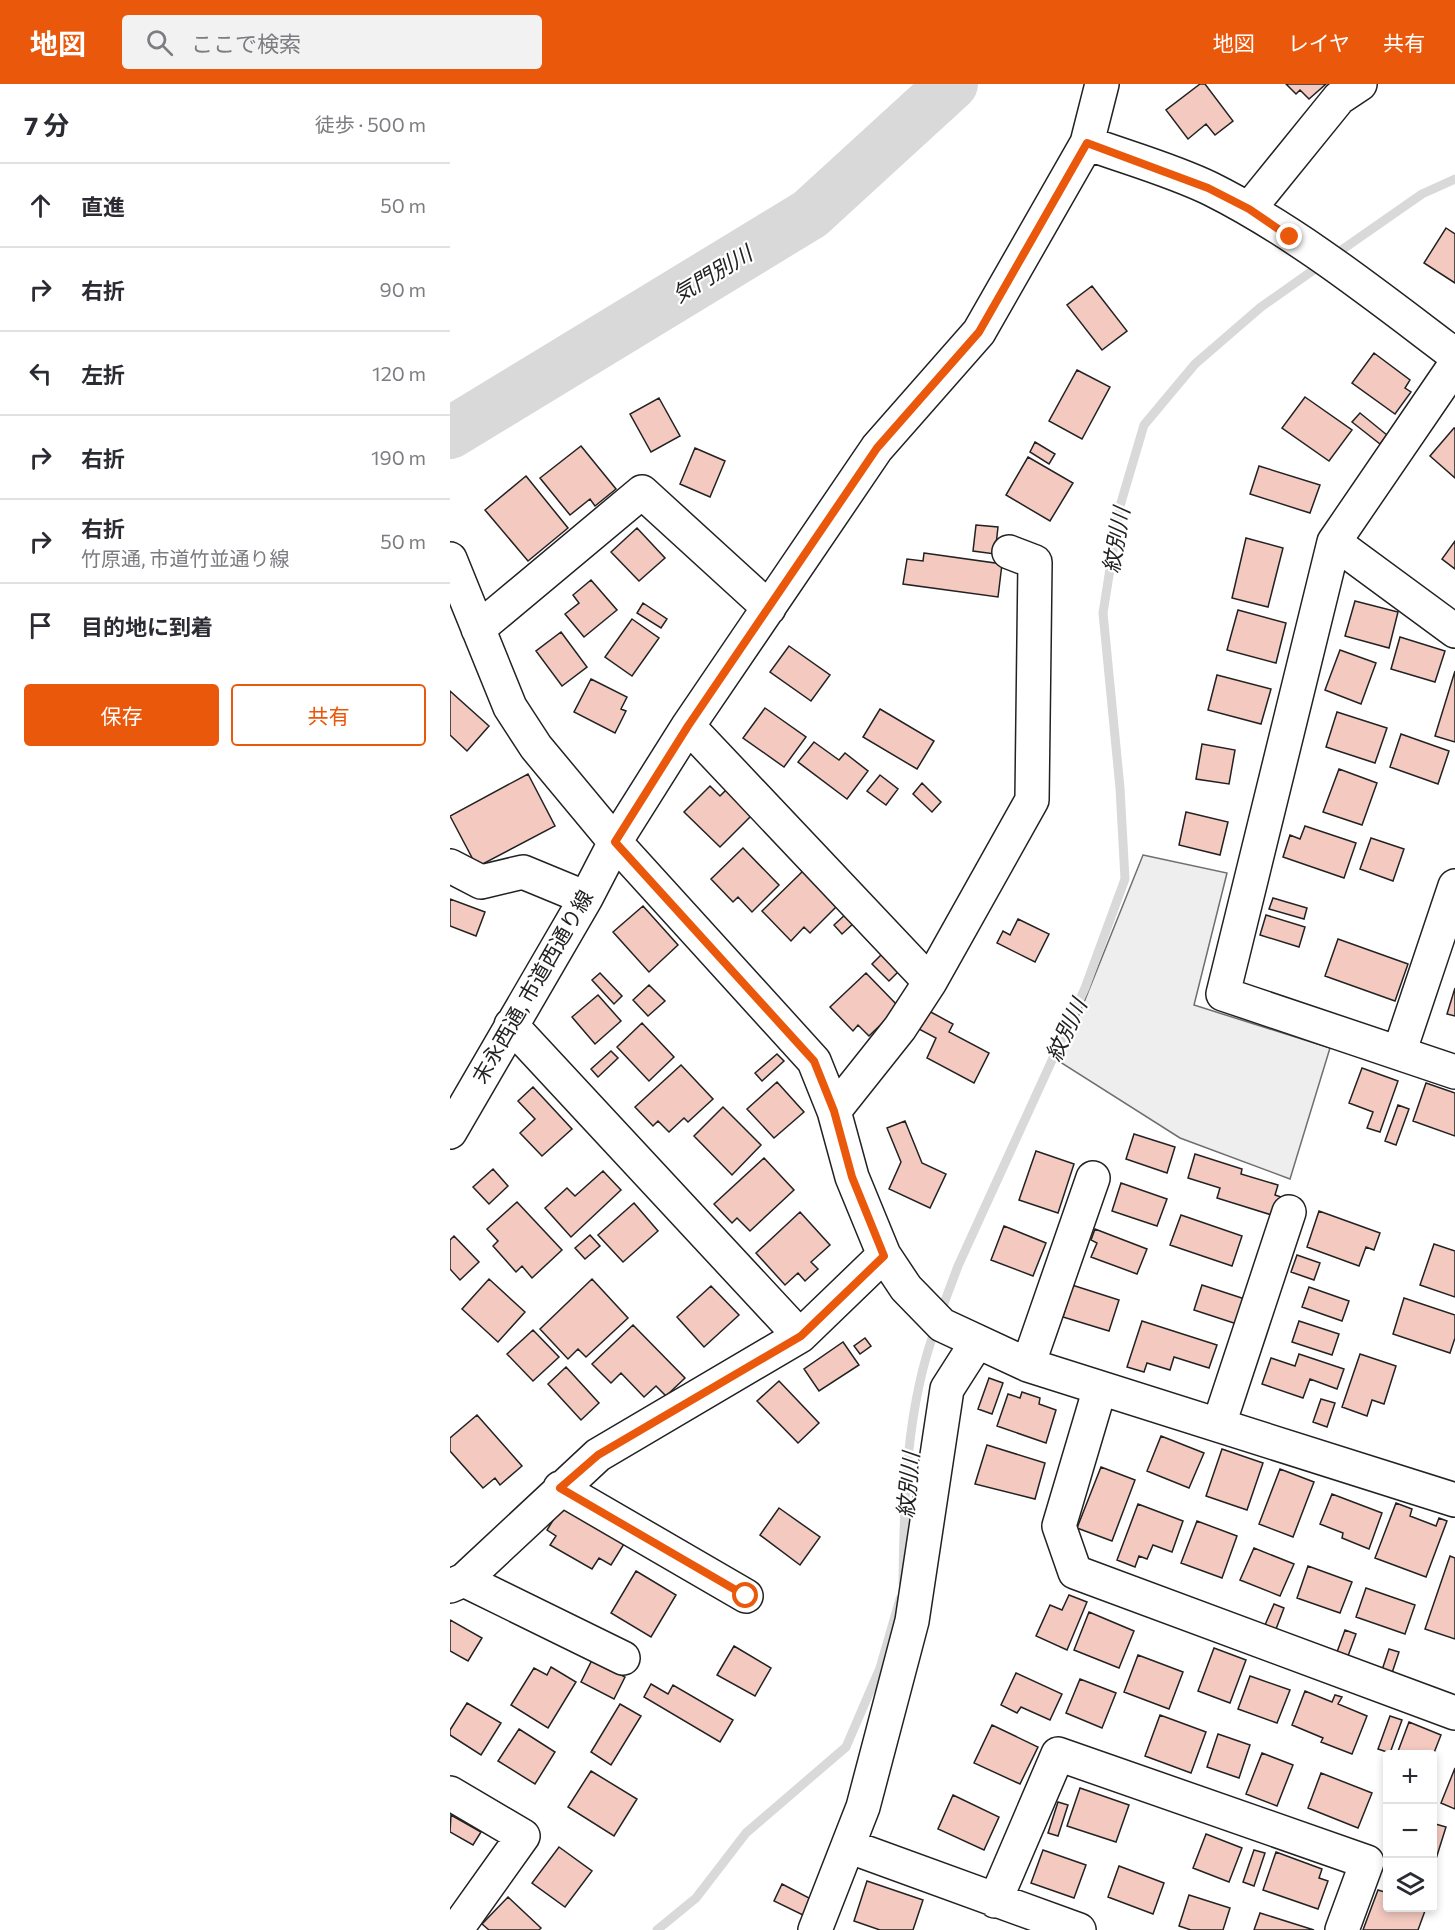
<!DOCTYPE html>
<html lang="ja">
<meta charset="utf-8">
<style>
body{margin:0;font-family:Commissioner,"Noto Sans JP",sans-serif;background:#f2f2f3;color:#2b2b33}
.controls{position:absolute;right:18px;bottom:18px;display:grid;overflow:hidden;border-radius:6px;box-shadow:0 3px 9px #0003}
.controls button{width:54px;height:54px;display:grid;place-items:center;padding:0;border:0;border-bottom:2px solid #e1e1e2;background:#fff;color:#2b2b33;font:30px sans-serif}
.stop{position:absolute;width:18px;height:18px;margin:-14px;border:4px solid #ea580c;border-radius:50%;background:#fff}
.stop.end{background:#ea580c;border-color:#fff;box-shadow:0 2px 6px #0008}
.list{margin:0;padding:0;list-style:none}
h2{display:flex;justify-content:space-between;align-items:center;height:78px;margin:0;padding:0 24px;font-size:26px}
h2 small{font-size:20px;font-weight:400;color:#7c7c81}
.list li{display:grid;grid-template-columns:39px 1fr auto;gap:18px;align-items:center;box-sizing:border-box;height:84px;padding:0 24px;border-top:2px solid #e1e1e2}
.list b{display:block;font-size:22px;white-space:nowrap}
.list p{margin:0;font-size:20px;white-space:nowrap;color:#7c7c81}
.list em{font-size:20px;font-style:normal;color:#7c7c81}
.actions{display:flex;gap:12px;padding:18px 24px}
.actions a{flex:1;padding:14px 0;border:2px solid #ea580c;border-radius:6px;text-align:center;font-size:21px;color:#ea580c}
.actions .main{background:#ea580c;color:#fff}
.icon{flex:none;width:33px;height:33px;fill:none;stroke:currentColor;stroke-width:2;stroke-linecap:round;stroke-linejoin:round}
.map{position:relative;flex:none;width:1005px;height:1846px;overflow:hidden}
header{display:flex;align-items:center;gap:36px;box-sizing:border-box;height:84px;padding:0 30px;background:#ea580c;color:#fff}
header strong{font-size:28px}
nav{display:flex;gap:33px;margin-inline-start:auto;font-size:21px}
.search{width:420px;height:54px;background:#f2f2f3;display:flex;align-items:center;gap:15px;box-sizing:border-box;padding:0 21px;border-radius:6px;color:#7c7c81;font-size:22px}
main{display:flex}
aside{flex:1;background:#fff}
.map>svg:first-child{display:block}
.green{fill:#eee;stroke:#6f6f6f;stroke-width:1.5}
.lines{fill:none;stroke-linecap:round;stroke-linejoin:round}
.stream{stroke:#d9d9d9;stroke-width:9}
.river{stroke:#d9d9d9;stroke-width:52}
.building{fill:#f3c9c0;stroke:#222;stroke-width:1.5}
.minor-casing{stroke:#222;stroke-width:36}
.minor{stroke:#fff;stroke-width:33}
.route{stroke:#ea580c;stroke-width:8}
.labels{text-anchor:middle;stroke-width:4.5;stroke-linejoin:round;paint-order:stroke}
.street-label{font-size:21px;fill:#222;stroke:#fff}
.water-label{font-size:22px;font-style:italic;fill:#222;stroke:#fff}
</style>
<header>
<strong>地図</strong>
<div class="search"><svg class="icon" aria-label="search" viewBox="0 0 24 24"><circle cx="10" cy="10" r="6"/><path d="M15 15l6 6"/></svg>ここで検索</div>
<nav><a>地図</a><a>レイヤ</a><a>共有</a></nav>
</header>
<main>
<aside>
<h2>7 分<small>徒歩 · 500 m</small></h2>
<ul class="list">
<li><svg class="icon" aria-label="ahead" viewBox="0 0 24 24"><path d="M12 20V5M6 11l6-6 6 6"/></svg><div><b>直進</b></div><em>50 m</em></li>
<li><svg class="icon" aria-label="right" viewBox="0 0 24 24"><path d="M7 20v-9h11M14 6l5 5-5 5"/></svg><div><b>右折</b></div><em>90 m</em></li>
<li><svg class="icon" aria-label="left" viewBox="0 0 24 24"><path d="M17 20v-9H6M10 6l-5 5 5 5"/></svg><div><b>左折</b></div><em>120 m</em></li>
<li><svg class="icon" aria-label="right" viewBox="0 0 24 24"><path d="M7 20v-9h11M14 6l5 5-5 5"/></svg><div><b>右折</b></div><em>190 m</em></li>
<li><svg class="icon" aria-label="right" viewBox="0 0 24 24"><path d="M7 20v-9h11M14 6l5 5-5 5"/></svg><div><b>右折</b><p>竹原通, 市道竹並通り線</p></div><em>50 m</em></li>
<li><svg class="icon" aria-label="arrive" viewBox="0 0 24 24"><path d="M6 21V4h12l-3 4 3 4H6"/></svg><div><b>目的地に到着</b></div></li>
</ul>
<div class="actions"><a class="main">保存</a><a>共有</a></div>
</aside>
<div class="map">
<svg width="1005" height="1846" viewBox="0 0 1005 1846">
<rect width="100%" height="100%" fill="#fff"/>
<path class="green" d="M693,771L777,789L744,921L880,964L840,1095L730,1054L610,978Z"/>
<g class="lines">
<path class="stream" d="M502,0H503
M883,172L972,110L1005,95
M490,1230L508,1182L635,904L675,795L670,704L653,529L670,422L694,341L745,280L811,223L872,180
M453,1499C454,1414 456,1323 486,1243
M207,1846L246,1814L296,1749L396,1663L430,1584L450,1515"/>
<path class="river" d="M0,349L360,130L502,0"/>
</g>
<path class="building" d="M750,0H755L783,37L765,51L756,40L738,55L716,26Z
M836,0H876L859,15L850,6L846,10Z
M996,144L1005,150V199L974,179Z
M642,202L677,247L652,266L617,221Z
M924,269L960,296L955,304L961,308L945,330L902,299Z
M627,286L660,303L632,355L599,337Z
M855,313L902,346L879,377L832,344Z
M209,314L230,352L201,368L180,330Z
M910,329L937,351L930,360L902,338Z
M1004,344H1005V394L980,372Z
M585,358L605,370L599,380L580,368Z
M131,362L166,405L145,422L140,415L120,431L90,394Z
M245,364L275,377L260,413L230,400Z
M578,373L623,399L600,437L556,411Z
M809,382L870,401L860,429L800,410Z
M76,392L118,444L78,477L35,426Z
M526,441L548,443L545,470L523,467Z
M187,444L215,474L189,497L161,468Z
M796,454L833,464L818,523L782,514Z
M1005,457V485L992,475Z
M474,469L552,480L548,513L453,500L457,475L473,477Z
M141,496L167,526L134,553L115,530L129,519L123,511Z
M905,517L948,528L939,564L895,552Z
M193,519L217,535L211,544L187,529Z
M788,526L836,539L826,579L777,566Z
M182,535L209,554L182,592L155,573Z
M111,548L137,583L112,602L86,567Z
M950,553L995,567L985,598L941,585Z
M339,562L380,591L361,617L320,588Z
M890,566L926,579L911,620L875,606Z
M1005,587V658L985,652Z
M767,591L821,605L811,640L758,626Z
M141,595L177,613L171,625L176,627L165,649L124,628Z
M0,607L39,642L17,667L0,651Z
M315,624L356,653L334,683L293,654Z
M430,625L484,657L467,685L413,653Z
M887,628L937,644L925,679L876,663Z
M951,650L999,667L988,700L940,683Z
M364,658L389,676L395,669L418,687L397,715L348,678Z
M752,660L785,666L779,700L746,695Z
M889,685L927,699L912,741L873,728Z
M78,690L105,742L27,783L0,732Z
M430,691L448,705L436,721L417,707Z
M472,699L491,718L482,728L463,710Z
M260,702L270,712L279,703L305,728L270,763L234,728Z
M736,728L778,738L770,771L729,761Z
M855,742L906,759L894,794L833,773L840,751L850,755Z
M921,754L954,765L943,797L910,785Z
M293,764L329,801L302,828L288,813L283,818L261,795Z
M354,786L389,820L360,849L354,843L341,857L312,827Z
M823,814L857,824L854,835L819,825Z
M0,815L35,828L26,852L0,842Z
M193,822L228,861L199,888L163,848Z
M397,829L405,838L392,850L384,841Z
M816,831L855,843L849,863L810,851Z
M568,835L599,850L585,878L547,859L553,847L560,851Z
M888,855L958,880L945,917L875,892Z
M439,863L456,880L439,897L422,880Z
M150,889L172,912L164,920L142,896Z
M416,889L449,923L419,952L408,941L403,947L380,923Z
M199,901L215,917L198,932L183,916Z
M1005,904V932L997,930Z
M148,911L171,937L145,960L122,933Z
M477,926L503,940L499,948L539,969L524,999L477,974L486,954L467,944Z
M192,939L224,973L199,997L167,963Z
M161,967L168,974L148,993L141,985Z
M327,970L334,977L312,997L305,989Z
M231,981L263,1015L238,1038L234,1034L219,1048L208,1037L203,1042L185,1023Z
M912,984L948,997L930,1048L917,1044L923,1028L899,1019Z
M327,998L354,1028L324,1054L297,1025Z
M976,999L1005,1009V1052L963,1037Z
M83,1003L122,1045L92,1072L70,1049L85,1035L68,1017Z
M948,1021L959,1025L946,1061L935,1057Z
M273,1023L311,1061L282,1091L244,1052Z
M455,1037L472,1079L496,1090L480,1124L439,1105L451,1078L437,1044Z
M684,1050L725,1063L717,1089L676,1075Z
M586,1067L624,1080L608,1129L569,1116Z
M745,1070L792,1085L791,1090L828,1101L825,1111L834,1114L828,1133L767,1114L770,1104L738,1094Z
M314,1074L344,1106L300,1147L287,1134L282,1139L264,1120Z
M43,1085L58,1102L39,1120L23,1103Z
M153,1087L171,1106L121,1153L95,1124L117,1104L125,1112Z
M671,1099L717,1115L707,1142L662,1127Z
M67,1118L112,1166L82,1194L72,1182L66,1188L43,1162L48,1157L37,1145Z
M184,1119L208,1147L173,1178L148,1151Z
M869,1127L930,1149L924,1166L916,1163L909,1182L857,1163Z
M350,1128L380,1161L361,1178L368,1185L355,1197L348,1189L335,1201L306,1169Z
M731,1131L792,1152L782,1182L720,1161Z
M554,1142L596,1159L583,1192L541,1176Z
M645,1145L697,1165L687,1190L641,1173L647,1159L641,1156Z
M140,1151L150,1162L135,1175L125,1164Z
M4,1152L29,1178L10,1196L0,1185V1156Z
M984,1160L1005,1167V1213L970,1201Z
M847,1171L870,1179L864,1196L841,1188Z
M39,1195L75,1228L48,1258L12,1225Z
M142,1195L178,1234L136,1273L128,1265L118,1275L90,1245Z
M622,1201L669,1216L659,1247L613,1233Z
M752,1201L801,1217L793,1242L744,1226Z
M261,1202L289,1231L254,1263L227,1233Z
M859,1203L899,1217L892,1237L852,1223Z
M954,1214L1005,1231V1254L1000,1269L943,1250Z
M692,1237L767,1261L759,1284L724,1273L720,1286L697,1279L694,1288L677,1283Z
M849,1237L889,1250L882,1271L842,1258Z
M183,1241L235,1294L216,1312L206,1302L194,1313L171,1289L161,1299L142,1280Z
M83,1246L109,1273L83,1297L57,1270Z
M415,1254L421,1262L410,1270L404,1262Z
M393,1258L409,1281L369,1307L354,1285Z
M849,1270L894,1285L887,1305L860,1295L853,1314L812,1300L821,1274L845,1282Z
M910,1270L946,1282L934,1320L922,1316L917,1332L892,1323Z
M116,1283L149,1319L131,1336L98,1300Z
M539,1294L553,1299L542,1330L528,1325Z
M329,1297L369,1339L348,1359L307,1317Z
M572,1308L590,1314L589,1320L606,1326L596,1359L547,1342L558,1310L570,1314Z
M871,1315L885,1319L877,1343L863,1338Z
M27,1331L72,1382L50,1401L45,1394L33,1404L0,1367V1354Z
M711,1352L754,1369L739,1404L697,1387Z
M537,1361L595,1379L585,1415L525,1400Z
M772,1365L813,1379L797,1426L756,1412Z
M651,1383L685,1396L662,1457L627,1444Z
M830,1385L864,1398L843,1453L809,1440Z
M882,1410L932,1429L919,1465L892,1454L893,1449L870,1440Z
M946,1419L962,1425L960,1432L986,1442L989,1434L997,1437L976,1493L925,1474Z
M688,1420L733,1437L722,1468L703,1461L697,1475L689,1472L685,1483L667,1476Z
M112,1422L174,1460L161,1481L149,1474L142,1485L100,1461L106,1452L97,1446Z
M329,1424L370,1453L350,1481L310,1451Z
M747,1437L787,1452L772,1494L731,1479Z
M804,1464L844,1480L830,1512L790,1496Z
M1000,1472L1005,1474V1555L975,1545Z
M858,1482L902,1498L890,1529L847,1514Z
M186,1487L226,1511L201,1553L161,1529Z
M916,1504L965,1521L955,1550L906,1533Z
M619,1511L637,1518L617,1566L586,1552L600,1521L612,1526Z
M824,1520L834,1524L826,1545L815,1541Z
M639,1528L684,1547L669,1584L624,1566Z
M0,1536L32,1554L18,1577L0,1567Z
M895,1546L906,1550L898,1572L887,1568Z
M284,1562L321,1584L305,1612L267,1591Z
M764,1564L796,1576L780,1619L748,1607Z
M939,1565L949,1568L942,1589L932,1586Z
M688,1571L733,1588L719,1625L674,1608Z
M142,1576L175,1593L164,1615L131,1598Z
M101,1583L126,1598L98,1644L61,1621L84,1584L97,1591Z
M566,1589L612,1610L600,1636L571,1623L567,1629L551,1621Z
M800,1592L840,1606L827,1639L788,1625Z
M630,1595L666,1609L652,1644L616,1629Z
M201,1600L218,1610L223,1601L283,1636L270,1658L194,1613Z
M855,1607L882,1618L885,1611L892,1613L888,1620L917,1632L902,1670L871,1658L873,1654L842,1641Z
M17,1619L51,1639L31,1671L0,1651V1646Z
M170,1620L191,1632L161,1681L141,1668Z
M710,1631L756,1648L741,1689L695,1672Z
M940,1632L952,1636L940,1669L928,1665Z
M959,1638L991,1651L982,1674V1670H947Z
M542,1641L588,1663L570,1700L524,1679Z
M69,1645L105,1668L85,1700L48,1677Z
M768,1650L800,1661L789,1694L757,1683Z
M812,1669L843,1681L827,1722L796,1710Z
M1005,1684V1725L991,1719Z
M141,1687L187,1715L164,1752L118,1723Z
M871,1689L922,1709L908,1744L858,1724Z
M630,1704L679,1721L666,1758L617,1742Z
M503,1711L549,1733L534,1766L488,1745Z
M608,1718L618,1721L608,1752L598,1749Z
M1,1731L31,1748L23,1761L0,1748Z
M982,1739L996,1743L985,1778H982Z
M756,1750L792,1764L779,1798L743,1784Z
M109,1763L142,1787L115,1823L82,1799Z
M593,1766L636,1781L624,1814L581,1799Z
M804,1766L815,1769L804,1802L793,1798Z
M826,1768L872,1785L869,1794L878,1797L868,1825L813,1806Z
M669,1782L714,1799L703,1830L658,1813Z
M417,1797L473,1816L463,1846H430L404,1837Z
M332,1800L363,1816L355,1832L324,1817Z
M928,1806L938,1809V1824H976L968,1846H913Z
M739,1811L780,1824L773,1846H741L729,1842Z
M58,1813L91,1844L89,1846H39L32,1840Z
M810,1829L864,1846H804Z"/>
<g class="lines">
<defs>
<path id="minor" d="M637,59C678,74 722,86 761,105C847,148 928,213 1005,271
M799,125L889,14L910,0
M1005,281L884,458L773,910L1005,988
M884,458L1005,547
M0,475L60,623L86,663L165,758L364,977L384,1027L402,1093L434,1171L456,1204L492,1241L578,1281L1005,1416
M28,545L192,408L319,524
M238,642L480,898
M0,782L31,798L73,788L136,814
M61,941L350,1252
M949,969L1005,802
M384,1027L450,944L480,898L582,716L585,478L559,468
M0,1048L136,814L165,758L238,642L427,364L529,248L637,59L652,0
M578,1281L643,1094
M650,1304L609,1442L625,1488L1005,1629
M769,1340L839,1128
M110,1404L296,1512
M14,1496L173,1574
M0,1502L14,1496L148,1371L350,1252L434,1171
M0,1709L73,1752L6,1846
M398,1762L629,1846
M545,1817L608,1670L917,1778L892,1846
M365,1846L413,1723L462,1537L497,1305L527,1258"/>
</defs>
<use href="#minor" class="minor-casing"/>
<use href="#minor" class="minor"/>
</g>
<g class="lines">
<path class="route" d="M296,1512L110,1404L148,1371L351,1252L434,1172L402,1093L384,1027L364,977L165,758L238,642L427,364L529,248L637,59L758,104L799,125L840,153"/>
</g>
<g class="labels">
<g class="street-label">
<text transform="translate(83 903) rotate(-60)" y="7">末永西通, 市道西通り線</text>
</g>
<g class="water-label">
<text transform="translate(262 190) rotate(-31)" y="8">気門別川</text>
<text transform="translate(666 456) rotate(-80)" y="8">紋別川</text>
<text transform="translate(616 946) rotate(-65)" y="8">紋別川</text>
<text transform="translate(458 1401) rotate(-85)" y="8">紋別川</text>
</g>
</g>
</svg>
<div class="controls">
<button>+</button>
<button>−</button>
<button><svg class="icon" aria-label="layers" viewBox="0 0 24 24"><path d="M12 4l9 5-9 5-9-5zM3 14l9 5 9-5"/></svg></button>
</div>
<div class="stop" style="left:296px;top:1512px"></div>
<div class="stop end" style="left:840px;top:153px"></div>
</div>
</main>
